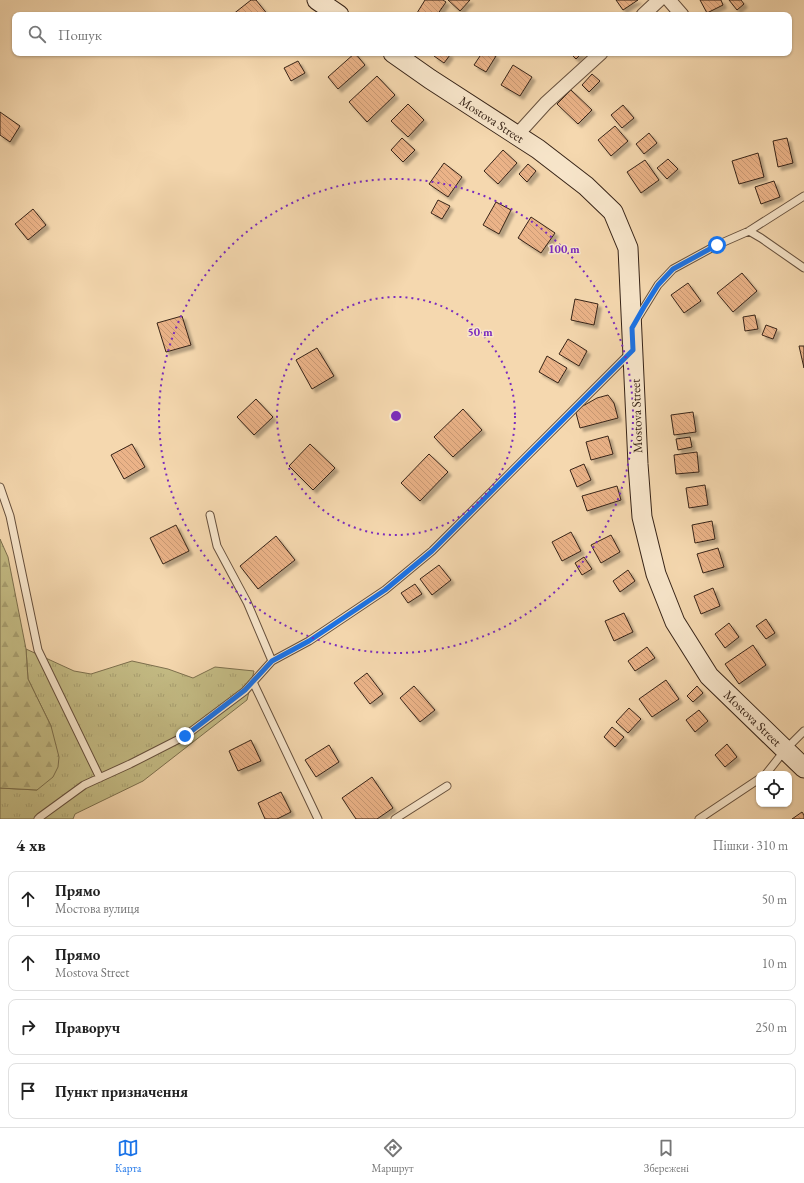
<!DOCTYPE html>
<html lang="uk">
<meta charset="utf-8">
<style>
body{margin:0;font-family:"EB Garamond",serif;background:#f2f2f2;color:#222}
.controls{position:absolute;right:12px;bottom:12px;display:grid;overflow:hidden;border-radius:8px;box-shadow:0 1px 3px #0004}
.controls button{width:36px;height:36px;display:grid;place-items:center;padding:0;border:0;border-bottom:1px solid #e0e0e0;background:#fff;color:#222;font:20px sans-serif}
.stop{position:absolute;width:12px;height:12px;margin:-9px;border:3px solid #1a73e8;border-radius:50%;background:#fff}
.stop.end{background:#1a73e8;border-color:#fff;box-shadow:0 1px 4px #0008}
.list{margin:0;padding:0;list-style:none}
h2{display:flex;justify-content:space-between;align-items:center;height:52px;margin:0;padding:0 16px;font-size:17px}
h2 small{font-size:13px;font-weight:400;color:#767676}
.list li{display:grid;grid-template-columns:26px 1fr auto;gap:12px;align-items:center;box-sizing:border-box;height:56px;margin:0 8px 8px;padding:0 8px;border:1px solid #e0e0e0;border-radius:8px}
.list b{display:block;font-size:15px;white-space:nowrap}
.list p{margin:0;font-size:13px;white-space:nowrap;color:#767676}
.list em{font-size:13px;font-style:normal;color:#767676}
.icon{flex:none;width:22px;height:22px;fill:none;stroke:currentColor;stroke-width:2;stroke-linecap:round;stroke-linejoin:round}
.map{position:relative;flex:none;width:804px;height:819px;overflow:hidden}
.search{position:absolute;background:#fff;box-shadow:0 1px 3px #0004;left:12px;right:12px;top:12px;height:44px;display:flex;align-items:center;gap:10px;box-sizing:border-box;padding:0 14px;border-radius:8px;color:#767676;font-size:15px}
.sheet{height:308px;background:#fff}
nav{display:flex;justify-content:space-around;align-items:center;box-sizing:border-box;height:56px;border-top:1px solid #e0e0e0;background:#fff;font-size:11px;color:#767676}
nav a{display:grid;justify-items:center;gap:2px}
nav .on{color:#1a73e8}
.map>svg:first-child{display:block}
.grass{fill:url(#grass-tufts);stroke:#7d704e}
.forest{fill:url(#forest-firs);stroke:#7d704e}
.building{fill:url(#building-back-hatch);stroke:#362317;filter:url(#shadow)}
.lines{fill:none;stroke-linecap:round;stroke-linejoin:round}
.lane-casing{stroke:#66503d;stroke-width:9}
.street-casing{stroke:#66503d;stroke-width:15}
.secondary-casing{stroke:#362317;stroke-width:21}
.lane{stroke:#f8e6cb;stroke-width:7}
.street{stroke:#f8e6cb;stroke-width:13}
.secondary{stroke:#f8e6cb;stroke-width:19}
.route{stroke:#1a73e8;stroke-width:5}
.ring{fill:none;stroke:#7b2cbf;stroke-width:2;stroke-dasharray:2 4}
.labels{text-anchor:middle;stroke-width:3;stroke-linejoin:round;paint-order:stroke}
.street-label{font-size:13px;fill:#362317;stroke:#f8e6cb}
.centre{fill:#7b2cbf;stroke:#f8e6cb;stroke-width:2}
.ring-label{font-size:12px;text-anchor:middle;font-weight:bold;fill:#7b2cbf;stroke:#f8e6cb;stroke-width:3;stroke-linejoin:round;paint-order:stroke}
</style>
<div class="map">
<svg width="804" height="819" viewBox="0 0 804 819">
<defs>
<pattern id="grass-tufts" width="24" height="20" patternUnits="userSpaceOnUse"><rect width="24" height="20" fill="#c4bc85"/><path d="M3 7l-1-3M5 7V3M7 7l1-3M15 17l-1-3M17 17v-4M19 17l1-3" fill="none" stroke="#a9a172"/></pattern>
<pattern id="forest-firs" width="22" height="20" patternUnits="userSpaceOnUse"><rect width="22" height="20" fill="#c4bc85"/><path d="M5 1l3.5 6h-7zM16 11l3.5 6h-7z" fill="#a9a172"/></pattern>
<pattern id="building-back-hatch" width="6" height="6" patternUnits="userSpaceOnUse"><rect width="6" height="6" fill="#ebb388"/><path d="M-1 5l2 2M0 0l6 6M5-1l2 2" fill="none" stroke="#ca9a75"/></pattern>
<filter id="shadow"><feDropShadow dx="3.5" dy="3.5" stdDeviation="1" flood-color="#0004"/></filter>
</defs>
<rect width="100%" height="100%" fill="#f5d8af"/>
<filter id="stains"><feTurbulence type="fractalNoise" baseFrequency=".005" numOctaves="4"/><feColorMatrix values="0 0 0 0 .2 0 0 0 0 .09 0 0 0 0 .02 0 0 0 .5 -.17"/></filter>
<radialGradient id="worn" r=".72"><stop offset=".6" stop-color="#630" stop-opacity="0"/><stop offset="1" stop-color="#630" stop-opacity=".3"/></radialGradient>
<path class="grass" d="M26,649L74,671L91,674L132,661L168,669L193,678L215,667L254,671L247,700L143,781L75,814L73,819H0V788L37,790L51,726L28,679Z"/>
<path class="forest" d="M0,539L8,557L26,649L28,679L51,726L59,757L58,767L53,777L37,790L0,788Z"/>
<path class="building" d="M251,0H256L268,15H232Z
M425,0H443L446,2L437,15H420L417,13Z
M448,0H470L460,11Z
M616,0H638L623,10Z
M700,0H721L723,5L707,13Z
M729,0H741L744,4L737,10Z
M355,53L365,65L338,89L328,77Z
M436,53H447L450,55L444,63L434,56Z
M482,53H491L496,56L486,72L474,65Z
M570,53H582L576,59Z
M298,61L305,73L291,81L284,68Z
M513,65L532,77L520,96L501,85Z
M592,74L600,81L589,92L582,85Z
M377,76L395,95L367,122L349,102Z
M571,90L592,110L578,124L557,104Z
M408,104L424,120L408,137L391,121Z
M623,105L634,118L622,128L611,115Z
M0,112L20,126L10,142L0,135Z
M615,126L628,141L611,156L598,140Z
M649,133L657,143L644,154L636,144Z
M402,138L415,150L403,162L391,150Z
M787,138L793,163L778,167L773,141Z
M503,150L517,163L498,184L484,171Z
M758,153L764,177L739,184L732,161Z
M668,159L678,169L667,179L657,168Z
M645,160L659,180L641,193L627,172Z
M444,163L462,177L448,197L429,184Z
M528,164L536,171L527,182L519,174Z
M774,181L780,197L761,204L755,187Z
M438,200L450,206L442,219L431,213Z
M496,202L511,210L499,234L483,225Z
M33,209L46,225L28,240L15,224Z
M531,217L555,233L541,253L518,238Z
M742,273L757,291L733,312L717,293Z
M688,283L701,301L684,313L671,295Z
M575,299L598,304L594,325L571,320Z
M755,315L758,329L745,331L743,317Z
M182,316L191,345L166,352L157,323Z
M766,325L777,329L773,339L762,335Z
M568,339L587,351L579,366L559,354Z
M799,346H804V368Z
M317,348L334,376L312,389L296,360Z
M547,356L567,368L558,383L539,372Z
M608,395L614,403L618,418L580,428L576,413L581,407L597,398Z
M256,399L273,417L254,435L237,417Z
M463,409L482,430L453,457L434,437Z
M693,412L696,432L674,435L671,415Z
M608,436L613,454L591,460L586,442Z
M690,437L692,447L678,450L676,439Z
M132,444L145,467L124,479L111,455Z
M310,444L335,468L313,490L289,466Z
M697,452L699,472L676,474L674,455Z
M429,454L448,472L420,501L401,483Z
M584,464L591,480L577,487L570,470Z
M705,485L708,505L689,508L686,488Z
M617,486L621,500L587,511L582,496Z
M712,521L715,539L695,543L692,525Z
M176,525L189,551L163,564L150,538Z
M571,532L581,551L562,561L552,542Z
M611,535L620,552L601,563L591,545Z
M276,536L295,560L258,589L240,566Z
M718,548L724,567L703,573L697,554Z
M584,557L592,569L582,575L575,563Z
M439,565L451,580L432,595L420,579Z
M628,570L635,581L620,592L613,581Z
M415,584L422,594L408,603L401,593Z
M713,588L720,606L701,614L694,596Z
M624,613L633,632L614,641L605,621Z
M766,619L775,633L766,639L756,626Z
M729,623L739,637L725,648L715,634Z
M753,645L766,665L739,684L725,664Z
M647,647L655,658L635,671L628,661Z
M367,673L383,694L370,704L354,683Z
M666,680L679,699L652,717L639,699Z
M414,686L435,710L420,722L400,698Z
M697,686L703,693L693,702L687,696Z
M629,708L641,719L628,733L616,722Z
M699,710L708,721L695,732L686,720Z
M612,727L624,737L615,747L604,737Z
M251,740L261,761L238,771L229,751Z
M727,744L737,757L725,767L715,755Z
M329,745L339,762L316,777L305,760Z
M372,777L393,808L377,819H356L342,798Z
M281,792L291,812L277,819H265L258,803Z
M802,812L804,815V819H792Z"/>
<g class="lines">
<defs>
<path id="lane" d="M749,231L761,238L804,268
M637,319L658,285L673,269L717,245L749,231L804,196
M0,487L10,516L38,650L100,778
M210,515L217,546L247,602L272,661
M253,682L318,819
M766,774L785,750L804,731
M38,819L40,817L84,785L130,764L185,736L245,691L272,661L309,641L385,590L432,551L630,353
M395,819L447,786
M699,819L759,779"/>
<path id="street" d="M669,0L682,15
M643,15L659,0
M517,135L546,103L601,53"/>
<path id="secondary" d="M317,0L339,15
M393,53L430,79L538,149L586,186L613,212L628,248L638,464L642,517L656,574L675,622L709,676L804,768"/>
</defs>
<use href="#lane" class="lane-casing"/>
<use href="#street" class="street-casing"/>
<use href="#secondary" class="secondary-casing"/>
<use href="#lane" class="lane"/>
<use href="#street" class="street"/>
<use href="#secondary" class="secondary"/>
</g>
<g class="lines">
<path class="route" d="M185,736L245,690L272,661L309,641L385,590L432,551L633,350L632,328L644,307L658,285L673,269L717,245"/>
</g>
<g class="ring">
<circle cx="396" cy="416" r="119"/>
<circle cx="396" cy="416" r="237"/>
</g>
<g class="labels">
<g class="street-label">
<text transform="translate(492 119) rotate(33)" y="5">Mostova Street</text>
<text transform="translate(636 416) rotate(-92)" y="5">Mostova Street</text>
<text transform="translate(753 718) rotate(44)" y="5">Mostova Street</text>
</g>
</g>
<circle cx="396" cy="416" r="6" class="centre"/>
<g class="ring-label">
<text x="564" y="253">100 m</text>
<text x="480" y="336">50 m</text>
</g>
<rect width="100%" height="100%" filter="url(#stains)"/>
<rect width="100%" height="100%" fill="url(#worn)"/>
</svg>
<div class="controls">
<button><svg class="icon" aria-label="locate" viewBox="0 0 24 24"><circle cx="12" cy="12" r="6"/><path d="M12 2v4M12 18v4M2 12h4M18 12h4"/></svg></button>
</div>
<div class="stop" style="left:717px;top:245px"></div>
<div class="stop end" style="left:185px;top:736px"></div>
<div class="search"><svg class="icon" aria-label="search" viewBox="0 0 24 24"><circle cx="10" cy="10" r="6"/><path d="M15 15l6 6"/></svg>Пошук</div>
</div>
<section class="sheet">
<h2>4 хв<small>Пішки · 310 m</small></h2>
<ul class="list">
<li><svg class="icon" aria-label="ahead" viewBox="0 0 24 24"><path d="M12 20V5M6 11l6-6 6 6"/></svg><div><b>Прямо</b><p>Мостова вулиця</p></div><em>50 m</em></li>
<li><svg class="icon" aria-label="ahead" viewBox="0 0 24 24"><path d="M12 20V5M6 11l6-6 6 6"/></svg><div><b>Прямо</b><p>Mostova Street</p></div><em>10 m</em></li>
<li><svg class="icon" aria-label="right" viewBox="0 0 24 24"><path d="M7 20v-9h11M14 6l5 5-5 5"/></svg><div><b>Праворуч</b></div><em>250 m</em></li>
<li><svg class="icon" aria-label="arrive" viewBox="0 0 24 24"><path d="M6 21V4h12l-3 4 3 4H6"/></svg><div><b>Пункт призначення</b></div></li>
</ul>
</section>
<nav>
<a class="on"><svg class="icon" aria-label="map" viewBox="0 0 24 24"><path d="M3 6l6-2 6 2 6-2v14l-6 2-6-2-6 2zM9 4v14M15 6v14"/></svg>Карта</a>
<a><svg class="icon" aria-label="directions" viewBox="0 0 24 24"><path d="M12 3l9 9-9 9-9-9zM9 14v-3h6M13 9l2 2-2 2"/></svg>Маршрут</a>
<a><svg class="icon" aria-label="saved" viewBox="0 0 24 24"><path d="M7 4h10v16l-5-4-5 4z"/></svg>Збережені</a>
</nav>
